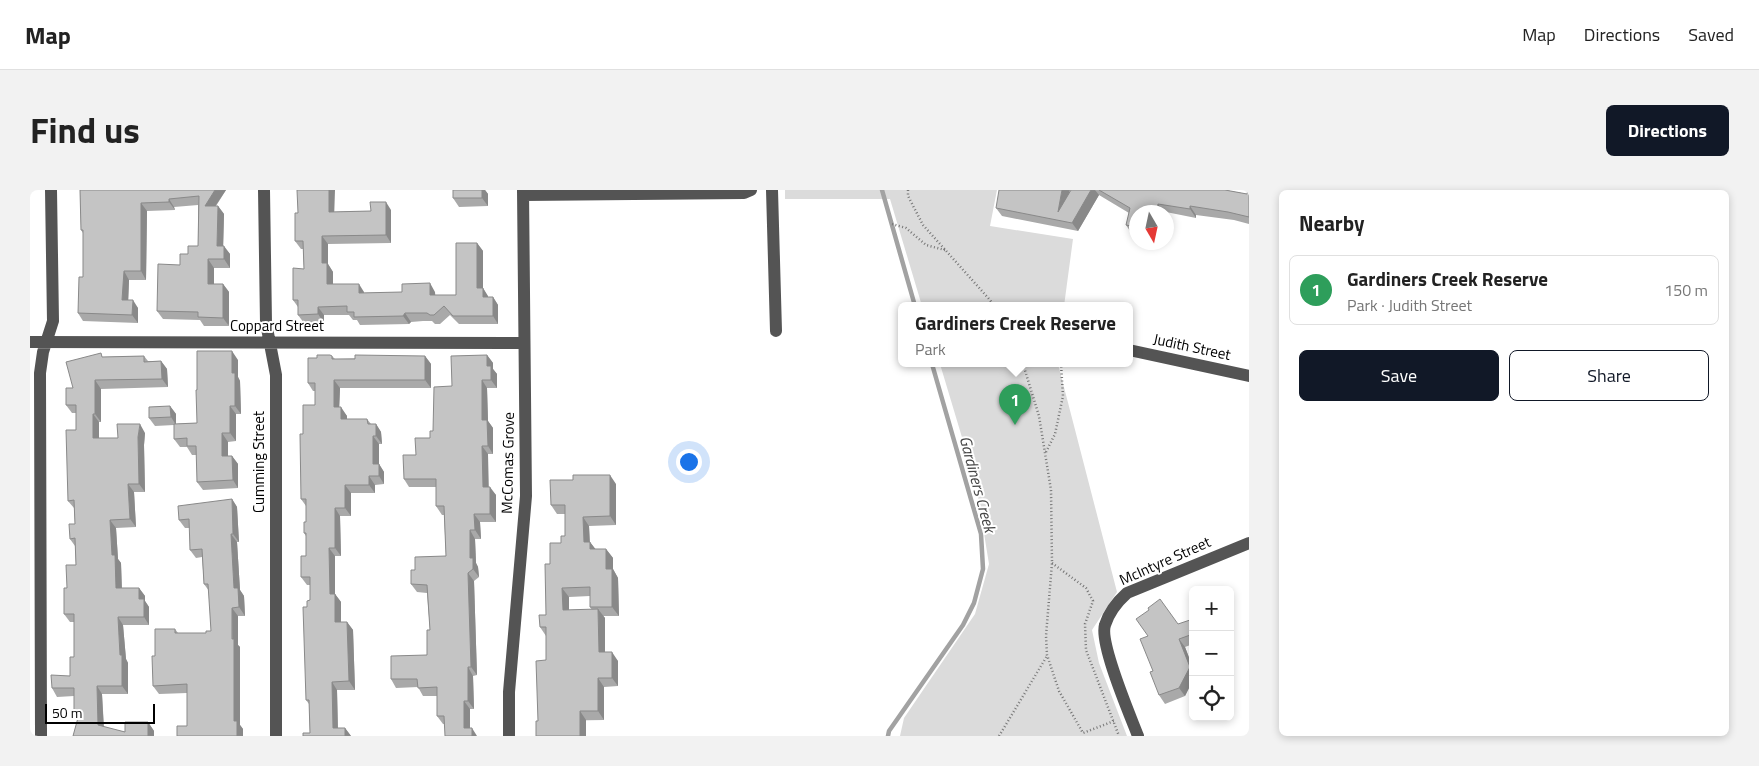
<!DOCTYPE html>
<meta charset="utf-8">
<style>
body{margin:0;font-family:"Titillium Web",sans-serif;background:#f2f2f2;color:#222}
.controls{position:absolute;right:15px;bottom:15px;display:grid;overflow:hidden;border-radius:8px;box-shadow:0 2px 8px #0003}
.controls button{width:45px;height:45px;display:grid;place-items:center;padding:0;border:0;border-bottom:1px solid #e0e0e0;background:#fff;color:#222;font:25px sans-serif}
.compass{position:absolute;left:1099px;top:15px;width:45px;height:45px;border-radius:50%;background:#fff;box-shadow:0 2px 8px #0003;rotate:171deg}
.scale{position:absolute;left:15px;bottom:12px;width:110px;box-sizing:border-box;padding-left:5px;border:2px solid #000;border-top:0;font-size:14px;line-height:18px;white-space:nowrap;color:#000;-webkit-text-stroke:4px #fff;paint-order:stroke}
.you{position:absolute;left:658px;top:271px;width:18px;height:18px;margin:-12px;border:4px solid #fff;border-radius:50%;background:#1a73e8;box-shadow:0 0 0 8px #1a73e833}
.badge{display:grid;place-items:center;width:32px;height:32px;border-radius:50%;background:#111827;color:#fff;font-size:16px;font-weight:700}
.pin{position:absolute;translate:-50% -41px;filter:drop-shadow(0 1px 2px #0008)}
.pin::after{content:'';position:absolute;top:26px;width:18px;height:15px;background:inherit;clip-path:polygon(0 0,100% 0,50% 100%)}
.popup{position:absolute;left:868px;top:112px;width:235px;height:65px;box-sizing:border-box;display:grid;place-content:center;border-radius:8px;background:#fff;filter:drop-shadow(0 1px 4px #0005);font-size:16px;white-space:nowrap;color:#767676}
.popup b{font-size:19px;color:#222}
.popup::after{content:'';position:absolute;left:50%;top:100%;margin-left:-10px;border:10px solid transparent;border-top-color:#fff}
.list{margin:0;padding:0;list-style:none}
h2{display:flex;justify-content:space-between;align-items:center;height:65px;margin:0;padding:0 20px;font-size:21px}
h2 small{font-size:16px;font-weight:400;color:#767676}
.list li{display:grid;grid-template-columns:32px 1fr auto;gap:15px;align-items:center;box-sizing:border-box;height:70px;margin:0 10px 10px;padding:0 10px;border:1px solid #e0e0e0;border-radius:8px}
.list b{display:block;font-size:19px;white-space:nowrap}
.list p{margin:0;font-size:16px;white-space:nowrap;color:#767676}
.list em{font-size:16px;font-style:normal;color:#767676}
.actions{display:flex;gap:10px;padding:15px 20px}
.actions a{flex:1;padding:11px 0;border:1px solid #111827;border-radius:8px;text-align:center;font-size:18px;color:#111827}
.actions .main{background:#111827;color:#fff}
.icon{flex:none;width:28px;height:28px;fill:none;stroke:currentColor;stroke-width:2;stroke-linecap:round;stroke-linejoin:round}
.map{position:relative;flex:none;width:1219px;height:546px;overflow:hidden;border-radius:8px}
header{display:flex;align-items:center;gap:30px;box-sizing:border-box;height:70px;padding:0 25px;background:#fff;border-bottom:1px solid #e0e0e0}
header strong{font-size:24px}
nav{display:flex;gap:28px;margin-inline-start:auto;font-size:18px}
.intro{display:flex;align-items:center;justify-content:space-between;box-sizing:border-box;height:120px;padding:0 30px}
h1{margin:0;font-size:35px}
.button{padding:12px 22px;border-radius:8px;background:#111827;color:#fff;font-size:18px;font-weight:700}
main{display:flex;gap:30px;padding:0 30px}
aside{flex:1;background:#fff;border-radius:8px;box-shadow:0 2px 8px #0003}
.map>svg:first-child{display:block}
.green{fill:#dbdbdb}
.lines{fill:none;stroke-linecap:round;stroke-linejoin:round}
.stream{stroke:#a2a2a2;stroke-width:4.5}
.path{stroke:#767676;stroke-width:2.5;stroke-dasharray:1 2.5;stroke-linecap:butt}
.minor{stroke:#545454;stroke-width:12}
.wall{fill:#a9a9a9;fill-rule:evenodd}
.shaded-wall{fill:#898989}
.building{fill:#c4c4c4;stroke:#898989}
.labels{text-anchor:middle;stroke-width:4;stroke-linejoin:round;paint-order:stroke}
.street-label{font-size:15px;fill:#000;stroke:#fff}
.water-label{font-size:16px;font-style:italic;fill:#434343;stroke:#fff}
</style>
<header>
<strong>Map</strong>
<nav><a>Map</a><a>Directions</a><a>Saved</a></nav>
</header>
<div class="intro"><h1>Find us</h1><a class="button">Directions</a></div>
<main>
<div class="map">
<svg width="1219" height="546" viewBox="0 0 1219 546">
<rect width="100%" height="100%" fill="#fff"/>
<path class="green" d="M755,0H967L960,36L1043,49L1034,116H892L860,9H755Z
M910,174H1028L1087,402L1062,440L1069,473L1097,546H870L874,528L945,424L959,374L946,294Z"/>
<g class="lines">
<path class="stream" d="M852,0L885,116
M858,546L859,541L933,435L944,413L953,379L951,344L902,174"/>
<path class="path" d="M878,0V6L893,35L960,110L964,116
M862,34L876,38L896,55L915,60
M993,174L1009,226L1021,300L1022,373L1016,446L1017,465L1029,501L1053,543L1084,531
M1016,262L1025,244L1033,206L1031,174
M1022,373L1056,398L1063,411L1055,434L1056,460L1089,546
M969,546L1017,466"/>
<path class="minor" d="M234,0L236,133L246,185V546
M742,0L746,141
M493,5L714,3L721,0
M0,152L494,153
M1099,160L1219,186
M11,546L10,183L13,162L23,131L21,0
M479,546V502L496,306L493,0
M1108,546C1100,525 1069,453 1075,435C1079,422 1087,412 1097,403L1219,353"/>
</g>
<path class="wall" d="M50,0H196L186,16H188L194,24L193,56L200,64V78H184V94H193L199,102V136H174L170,130L133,129L127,121L150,75L158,64L168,56V15L144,17L145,20L117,21L116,90H99L98,110L108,118V133L53,131L48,123L53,87V43L51,40Z
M423,0H455L458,4V16L429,17L423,8Z
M1041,0H1195L1217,4L1219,0V34L1204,30L1166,25V28L1136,22H1106V45L1102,44L1096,35L1099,23L1069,5L1048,41L972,26L966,18L1039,3Z
M361,20V53L298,54V74L303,82V94L334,102V103L405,102V105H426L447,53L453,61V98L458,107H463L468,115V134H429L420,125L410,134H405L402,131H393L381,132L379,134L330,135L327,130H323L319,125H294V133H274L268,125V117L263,110L274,79L273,59H271L265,51L268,23L305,22L341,21Z
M457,165L463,173V179L467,184V198H457L458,231L463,238V264H458V297L466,305V332H450L451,349H445L446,373L448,377L449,387L444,391L447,485L443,486L444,519H440V538L413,534L407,526V506H393L388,497L366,498L361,489L397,465L400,440L397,403L387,402L381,394L385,380L416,366L414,325H412L406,316V297H379L374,289L386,265L400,248L422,196Z
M114,166L118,171H131L137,179L138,197L71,199V232H69V248H88L115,243L114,255L115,302H104L106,337L86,338L88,369L91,373L92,398H109L115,406V411L119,417V435H93L96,469L98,473V504H72L74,537L95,542L118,532L124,541V546H43L48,529L44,524V506L27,507L22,498L40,486L44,467V432H40L34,424L37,398L46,375L45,356L40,349L45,334L44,318L38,311L46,240V223H42L36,215L43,198L74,167Z
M302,166L305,169L395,166L401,174V198H310L309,217L317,226V229H337L341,234H346L351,242L352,254H349V274L354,282V294L345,295V303H321V326H310L311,366H305V404L311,412V432H317L323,440L325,500H307L308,538H315L321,546H273L280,543L279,514L276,510L277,417L280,410V395H277L271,387L276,366V346L274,343L276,332V316L271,309L273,244L285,215V201H283L278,193L287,168Z
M208,170V187L210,191L211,224H206V251L198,252V266H202L208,274V298L173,300L167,292V265H162L157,257H150L144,249V235L125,236L119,228L140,216L146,224V234L167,233V200Z
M586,294V335L559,336L560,352L565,359H576L583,368V379L588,388L589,426H573L575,428V462L588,471V496L574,497V530L508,531L516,470V446L510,437L516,425L520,374L531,353L535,346V324H527L521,315ZM560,406V417L562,420H539V407Z
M202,309L207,317L209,352H207L210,400L214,406L215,426H208V455L210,457V535L213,539V546H147L157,536V503L129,504L123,496L125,466L145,439L148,443H176L181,441L179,401L174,394L172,367L166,368L160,360V338H155L149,330Z
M1163,429V454L1155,457L1163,478V490L1155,506L1135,514L1129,505L1123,481L1118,446Z"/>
<path class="shaded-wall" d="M185,0H196L180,24L175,16Z
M299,0H305L304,30L299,22Z
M452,0H455L458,4V16L452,8Z
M1032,0H1040L1034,31L1028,22Z
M1061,0H1065L1069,5L1048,41L1042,33Z
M139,9L144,17L145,20L139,12Z
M356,12L361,20V53L356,45Z
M111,13L117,21L116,90L111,81Z
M1128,14L1134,22H1126Z
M188,16L194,24L193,64L187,56Z
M1160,16L1166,25V28L1160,19Z
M292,46L298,54V74L303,82V102L297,94L292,73Z
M447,53L453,61V98L458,106V115L447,98Z
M194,56L200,64V78L194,69Z
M178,69L184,78V102L178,94Z
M94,81L99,90L98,118L92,110Z
M400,93L405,102L406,114L400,105Z
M193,94L199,102V136L193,128Z
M329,94L334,102V111L329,103Z
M463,107L468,115V134L463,126Z
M103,110L108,118V133L102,125Z
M288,117L294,125V133L288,124Z
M375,123L381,132L379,134L373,126Z
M202,161L208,170V187L210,191L211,224L205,216L202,183Z
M457,165L463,173V179L467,184V198L461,190L457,176Z
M395,166L401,174V198L395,190Z
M131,171L137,179L138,197L132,189Z
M65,190L71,199V232L65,224Z
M304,190L310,198L309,225L304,217Z
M452,190L457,198L458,231L463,238V264L458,256L452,230Z
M140,216L146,224V235L141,227Z
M200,216L206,224V251L200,243Z
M311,217L317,226V238L311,229Z
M63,224L69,232V256L63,248Z
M110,234L115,243L114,255L115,302L109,294L108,247Z
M346,234L351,242L352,254L346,246Z
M192,243L198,252V274L192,266Z
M343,246L349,254V274L354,282V294L349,286L343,274Z
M452,256L458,264L459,305L453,297Z
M202,266L208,274V298L203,290Z
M580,285L586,294V335L580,326Z
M339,286L345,295V303L339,295Z
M98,294L104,302L106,337L100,329Z
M315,295L321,303V326L315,318Z
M460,297L466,305V332L460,324Z
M202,309L207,317L209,352L203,344Z
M305,318L310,326L311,366L305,358Z
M444,324L450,332L451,349L445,340Z
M553,327L559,336L560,361L554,352Z
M80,330L86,338L88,369L91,373L92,406L86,398L82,365Z
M440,340L445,349L446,373L448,377L449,387L443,379L440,368Z
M201,344L207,352L210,400L214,406L215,426L209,417L204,398Z
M560,352L567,361L560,359Z
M299,358L305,366V404L311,412V440L305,432L300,404Z
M576,359L583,368V379L588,388L589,426L582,417L576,379Z
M438,383L444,391L447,485L441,477Z
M109,398L115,406V411L119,417V435L114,427L109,409Z
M532,398L539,407V429L533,420Z
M202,418L208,426V455L210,457V535L213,539V546H207L204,531Z
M568,419L575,428V471L569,462Z
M88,427L93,435L96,469L98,473V504L92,496Z
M317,432L323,440L325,500L319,491Z
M1149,449L1155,457L1163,478V490L1155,506L1149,498Z
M582,462L588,471V496L582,488Z
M438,477L443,486L444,519L438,511Z
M568,488L574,497V530L568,521Z
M302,492L307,500L308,546L303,538Z
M67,496L72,504L74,543L68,535Z
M434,511L440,519V546L434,538Z
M550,521L556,530V546H550Z
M118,532L124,541V546H118Z
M315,538L321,546H315Z
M442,538L447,546H442Z"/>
<path class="building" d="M50,0H185L175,16H188L187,56H194V69H178V94H193V128L168,127V122L127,121L128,74L150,75V64H158V56H168L169,6L139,9V12L111,13V81H94L92,110H103L102,125L48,123L49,87H53V40H51Z
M267,0H299V22L341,21L340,12H356V45L292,46V73H297V94H329V103L372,102V94L400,93V105H426V53H447V98H453V107H463V126H423L414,116L404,125H400L397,123H375L373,126L324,127V122H317V116L288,117V124L268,125V110H263V78L274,79L273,51H265V23H268Z
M423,0H452V8H423Z
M969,0H1032L1028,22L1041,0H1061L1042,33L966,18Z
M1069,0H1195L1217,4L1218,0H1219V27L1198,22L1160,16V19L1128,14L1126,22H1106V37L1096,35L1100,18Z
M167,161H202V183H205V216H200V243H192V266H202L203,290L167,292L166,256H157V248L144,249V234L167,233L166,200H167Z
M71,163L72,167L114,166V172L131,171L132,189L65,190V224H63V248H88L87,234H110L108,247L109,294H98L100,329L80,330L82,365H85L86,398H109V409H114V427H88L90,465H92V496H67L68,535L95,542V532H118V546H43L49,524H44V498H22L21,485L40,486V467H44V424H34V398H37L36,375H46L45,348L40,349L39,334H45L44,310L38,311L36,240H46V215H36V198H43L36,172Z
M287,165H300L302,166V169H325V165L395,166V190H304V217H311V229H337L338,234H346V246H343V274H349V286H339V295H315V318H305V358H299L300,404H305V432H317L319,491L302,492L303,538H315V546H273V543H280L279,510H276L273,417H277V411L280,410V387H271V366H276V343H274V332H276V309H271L270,244H273V215H285V193H278V168H287Z
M457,165V176H461V190H452V230H457L458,256H452L453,297H460V324H444L445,340H440V368H443V379L438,383L441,477H438V511H434V538H442V546H415L414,526H407V497L388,498L387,489H361V466L397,465V440H400L397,395L381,394V380H385V367L416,366L414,316H406V289H374L373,265H386L385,248H400V241H403L404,197L422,196L421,166Z
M140,216L141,227L119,228V217Z
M543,285H580V326L553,327L554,352H560V359H576V379H582V417H560V397L532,398L533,420L568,419L569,462H582V488H568V521H550V546H506V531H508L506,471L516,470V437H510L509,425H516L515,374H520V353H531V346H535V315H521L520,290H543Z
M202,309L203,344H201L204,398H208L209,417L202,418V449H204V531H207V546H147V536H157V494L123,496L122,466H125V439H145V443H176V441H181L178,394H174L172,359L160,360L159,329L149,330L148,316Z
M1130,409L1148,434L1163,429V444L1149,449L1160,477L1149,498L1129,505L1120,482L1123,481L1110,449L1118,446L1106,429L1119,420L1118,418Z"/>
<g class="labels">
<g class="street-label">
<text x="247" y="141">Coppard Street</text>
<text transform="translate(1162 157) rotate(12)" y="5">Judith Street</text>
<text transform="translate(229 272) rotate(-90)" y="5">Cumming Street</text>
<text transform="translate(478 273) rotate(-89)" y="5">McComas Grove</text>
<text transform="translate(1135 371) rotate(-24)" y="5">McIntyre Street</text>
</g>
<g class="water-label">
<text transform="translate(948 294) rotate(75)" y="6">Gardiners Creek</text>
</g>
</g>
</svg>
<div class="controls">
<button>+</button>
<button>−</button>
<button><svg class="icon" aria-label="locate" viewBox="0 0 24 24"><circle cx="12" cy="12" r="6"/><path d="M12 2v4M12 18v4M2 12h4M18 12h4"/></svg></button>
</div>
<svg class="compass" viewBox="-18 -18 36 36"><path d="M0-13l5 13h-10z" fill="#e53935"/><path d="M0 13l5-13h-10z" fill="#767676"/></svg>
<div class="scale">50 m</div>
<div class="you"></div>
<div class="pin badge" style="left:985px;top:235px;background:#2e9e5b">1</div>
<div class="popup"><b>Gardiners Creek Reserve</b>Park</div>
</div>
<aside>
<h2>Nearby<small></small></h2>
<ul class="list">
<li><span class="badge" style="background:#2e9e5b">1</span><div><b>Gardiners Creek Reserve</b><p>Park · Judith Street</p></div><em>150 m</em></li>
</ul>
<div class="actions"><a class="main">Save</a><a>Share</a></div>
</aside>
</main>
